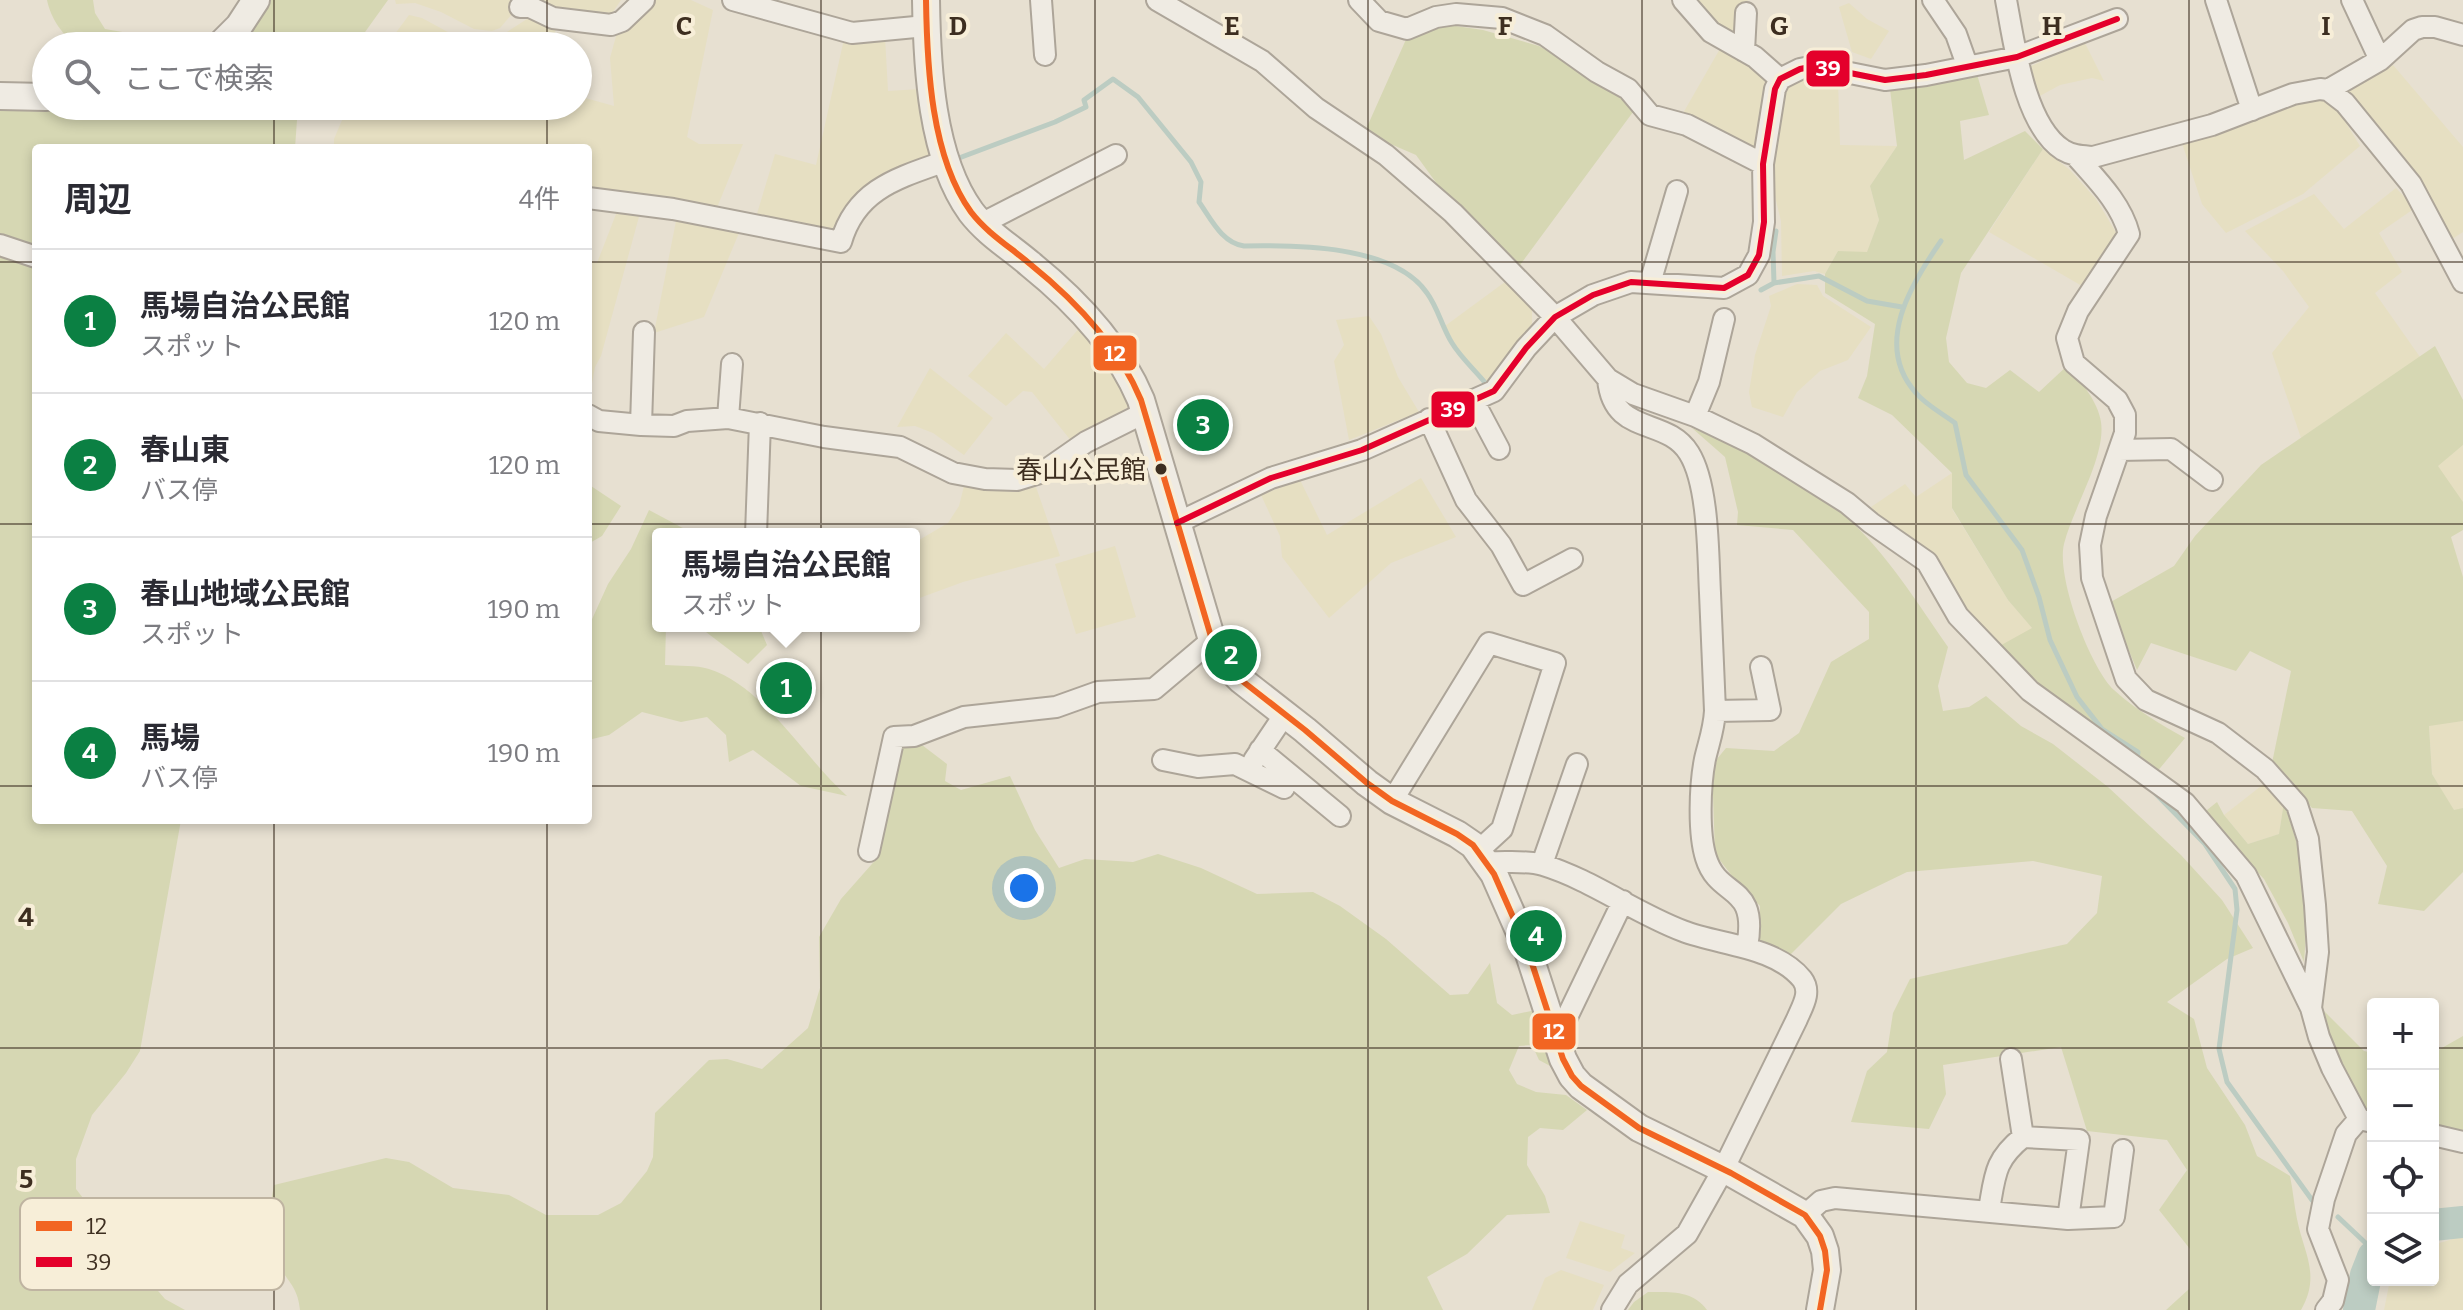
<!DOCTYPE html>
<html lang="ja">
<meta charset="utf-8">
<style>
body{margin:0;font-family:Bitter,"Noto Sans JP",serif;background:#f2f2f3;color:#2b2b33}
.controls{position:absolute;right:24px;bottom:24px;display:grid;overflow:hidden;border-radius:8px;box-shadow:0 4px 12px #0003}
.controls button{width:72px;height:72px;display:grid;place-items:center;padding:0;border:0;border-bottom:2px solid #e1e1e2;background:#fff;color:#2b2b33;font:40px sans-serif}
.you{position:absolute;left:1024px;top:888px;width:28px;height:28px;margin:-20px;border:6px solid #fff;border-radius:50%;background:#1a73e8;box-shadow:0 0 0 12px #1a73e833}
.badge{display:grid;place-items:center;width:52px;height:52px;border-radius:50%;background:#0b8043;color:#fff;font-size:26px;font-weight:700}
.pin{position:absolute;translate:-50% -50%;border:4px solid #fff;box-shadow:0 2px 8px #0006}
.popup{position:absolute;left:652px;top:528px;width:268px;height:104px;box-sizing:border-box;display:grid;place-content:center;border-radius:8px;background:#fff;filter:drop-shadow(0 2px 6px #0005);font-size:26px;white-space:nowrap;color:#7c7c81}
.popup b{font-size:30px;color:#2b2b33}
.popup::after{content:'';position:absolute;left:50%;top:100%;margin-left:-16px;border:16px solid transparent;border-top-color:#fff}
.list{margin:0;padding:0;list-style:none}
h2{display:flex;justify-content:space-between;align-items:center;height:104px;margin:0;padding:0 32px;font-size:34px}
h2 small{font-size:26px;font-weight:400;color:#7c7c81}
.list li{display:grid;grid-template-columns:52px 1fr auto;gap:24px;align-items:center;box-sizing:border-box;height:144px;padding:0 32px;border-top:2px solid #e1e1e2}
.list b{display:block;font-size:30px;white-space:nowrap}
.list p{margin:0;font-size:26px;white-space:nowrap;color:#7c7c81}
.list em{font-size:26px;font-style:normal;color:#7c7c81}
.icon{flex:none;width:44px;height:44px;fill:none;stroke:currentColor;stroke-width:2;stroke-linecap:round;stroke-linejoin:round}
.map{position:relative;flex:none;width:2463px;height:1310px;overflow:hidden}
.search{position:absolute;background:#fff;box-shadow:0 4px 12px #0003;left:32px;top:32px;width:560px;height:88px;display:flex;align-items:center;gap:20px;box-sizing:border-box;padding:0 28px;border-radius:44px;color:#7c7c81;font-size:30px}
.panel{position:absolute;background:#fff;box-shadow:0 4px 12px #0003;left:32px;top:144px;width:560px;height:680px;border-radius:8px}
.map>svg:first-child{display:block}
.farmland{fill:#e6dfc2}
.green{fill:#d6d7b3}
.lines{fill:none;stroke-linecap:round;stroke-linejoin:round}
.stream{stroke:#bcccc2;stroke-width:5}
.river{stroke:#bcccc2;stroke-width:32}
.minor-casing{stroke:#ada599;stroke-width:24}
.tertiary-casing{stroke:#ada599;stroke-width:30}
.minor{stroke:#efebe3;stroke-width:20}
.tertiary{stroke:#efebe3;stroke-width:26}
.bus-1-casing{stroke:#f7eed8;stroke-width:12}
.bus-2-casing{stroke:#f7eed8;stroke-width:12}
.bus-1{stroke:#f26522;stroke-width:6}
.bus-2{stroke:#e4002b;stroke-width:6}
.grid{fill:none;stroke:#3d2e20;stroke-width:2;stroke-opacity:0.55}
.bus-dot{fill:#3d2e20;stroke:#f7eed8;stroke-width:3}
.labels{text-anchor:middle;stroke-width:8;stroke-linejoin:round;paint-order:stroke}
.bus-label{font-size:26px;fill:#3d2e20;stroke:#f7eed8;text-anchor:end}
.key{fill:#f7eed8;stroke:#bfb4a1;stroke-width:2}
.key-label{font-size:22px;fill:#3d2e20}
.grid-label{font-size:26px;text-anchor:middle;font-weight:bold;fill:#3d2e20;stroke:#f7eed8;stroke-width:8;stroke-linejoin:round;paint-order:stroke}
.line-badge{stroke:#f7eed8;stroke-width:3}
.badge-label{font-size:22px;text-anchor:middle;font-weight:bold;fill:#fff}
</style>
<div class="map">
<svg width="2463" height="1310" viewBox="0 0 2463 1310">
<rect width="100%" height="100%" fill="#e7e0d1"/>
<path class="farmland" d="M395,0H524L500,28L492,31L474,29L441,12L415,3L396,4Z
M531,0H621L607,21L588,20Z
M654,0H691L713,10L687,137L699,144H743L716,210L678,201L594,188L588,190V148H334V139L348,106H578V96L614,106L610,58L618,29Z
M1698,0H1748L1741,13L1740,37L1720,28Z
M1849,3L1867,19L1889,31L1871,59L1852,52L1839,7Z
M409,15L422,18L468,43L474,41L487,45L527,19H537L558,24L550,46H386Z
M885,37L888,91L920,89L932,154L906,164L879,179L837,236L756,217L775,154L816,165L844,39Z
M2085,43L2104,81L2092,78L2060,85L2038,97L2031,66Z
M1721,47L1769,77L1759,154L1682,115Z
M2393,65L2463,147V232L2449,241L2346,92Z
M1815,77L1838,81L1840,145L1897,146L1870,186L1879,220L1867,253L1838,251L1825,274L1814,271L1782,276L1781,221L1770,176L1785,91L1797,80Z
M2313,99L2334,103L2360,146L2303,194L2226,233L2202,204L2181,140L2289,102Z
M2043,149L2070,170L2096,199L2117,234L2082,286L1989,232Z
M2396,188L2415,208L2379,233L2402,272L2375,293L2420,357L2301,438L2272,353L2309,307L2283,271L2245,231L2314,194L2344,229Z
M618,209L640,213L601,356L595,367L588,405V260L597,263Z
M676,221L739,233L704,317L654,333Z
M1509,279L1532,304V324L1487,385L1460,353L1445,326Z
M1797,284L1817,285L1823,296L1871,327L1848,360L1820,371L1797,392L1783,417L1752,407L1749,392L1755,355L1771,306L1769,296Z
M1369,316L1381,334L1398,377L1419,412L1349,440L1334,361L1344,345L1336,320Z
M1081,326L1100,348L1130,406L1072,442L1032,392L1023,391L1006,406L968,376L1006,333L1044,369Z
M930,368L993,418L964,455L933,433L915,426L897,427Z
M2463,445V502L2461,503L2437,466Z
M1952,473V509L2008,600L2033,629L1987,653L1871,507L1905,484L1916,497Z
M1421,478L1456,537L1391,563L1329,618L1282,557L1280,536L1261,495L1300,480L1327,535Z
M964,486L1014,492L1036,487L1060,556L963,582L914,600V543L948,523L959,506Z
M1115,546L1136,617L1076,634L1055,564Z
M2463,721V808L2454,811L2432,774L2429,725Z
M2265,783L2284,802L2279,834L2248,844L2224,815Z
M1580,1221L1625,1235L1621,1248L1635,1253L1610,1272L1566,1258Z
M2463,1236V1310H2384L2390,1280H2433V1245Z
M1561,1270L1604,1285L1593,1310H1532L1545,1278Z"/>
<path class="green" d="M47,0H93L95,13L105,29L163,39L156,46C141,46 91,50 80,45C63,39 50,16 47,0Z
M269,0H388L355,46H344L337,43L307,46H233L258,19Z
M1449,25L1483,30L1539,46L1625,95L1633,112L1520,265L1440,188L1416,155L1379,139L1367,127L1408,35Z
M1976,71L1989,115L1960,121L1964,160L2025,131L2043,149L1961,273L1946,338L1949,362L1967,383L1986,388L2010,370L2039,392L2068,365C2080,381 2098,401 2101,422C2106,457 2073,508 2064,544C2056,577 2090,667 2114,690C2136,710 2160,724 2185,738L2156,773L1987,653L2032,628L2008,600L1952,508V473L1892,415L1858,398L1867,376L1875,324L1825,293V274L1838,251L1867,252L1879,220L1870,186L1897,146L1890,89H1910Z
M101,106H298L295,148H36V820H181L140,1051L126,1073L92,1115L76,1159V1189L127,1255L165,1299L185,1310H0V108L69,112Z
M2435,346L2463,400V445L2438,466L2463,502V530L2451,537L2463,577V721L2429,726L2432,774L2454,810L2463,808V872L2424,911L2378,904L2387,866L2352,811L2312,808L2272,763L2291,671L2250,651L2236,671L2151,643L2137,670L2109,603L2174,566L2195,536L2261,465Z
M1692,428C1744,450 1803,480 1846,517C1886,552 1918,604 1948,647L1938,686L1943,711L1969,707L1986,696L2021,726L2053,744L2108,787L2181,855L2222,900L2253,948L2227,959L2167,1002L2194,1019L2207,1068L2245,1125L2257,1156L2290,1176C2293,1190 2294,1205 2297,1219C2304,1254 2321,1275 2301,1310H2166L2189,1289L2190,1249L2159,1210L2187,1170L2167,1140L2087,1131L2061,1047L1943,1065L1946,1094L1929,1129L1851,1122L1867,1071L1887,1052L1893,1013L1910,979L2067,944L2097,913L2102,876L2033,861L1907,872L1841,904L1790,955L1760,942V906L1736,881L1715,854L1712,765L1726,748L1774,751L1799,733L1831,662L1869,639V612L1793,530L1737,525L1738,512L1725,457Z
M588,484L621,506L602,536L588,544Z
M649,510L694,534H658V626H666L665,665C679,666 696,665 709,669C765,687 804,758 847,796L801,786L753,750L729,762L726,735L707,717L681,722L642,712L609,735L588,740V628L608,584L631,549Z
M694,626H759L767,645L748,664L706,632Z
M900,742L922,745L947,764L945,781L961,790L1010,776L1035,830L1059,868L1085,859L1133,862L1158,854L1201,868L1257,894L1313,892L1340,906L1386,939L1450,995L1468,994L1490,963L1497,1003L1512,1015L1536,1010L1555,1060L1552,1067L1539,1060L1532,1045L1519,1046L1509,1070L1517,1084L1536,1092L1566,1095L1587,1110L1563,1130L1540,1128L1528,1137L1527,1165L1545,1196L1550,1213L1507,1215L1467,1254L1427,1277L1443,1310H300C298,1286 286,1280 275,1260C263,1237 270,1209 274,1185L386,1158L409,1162L453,1188L509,1195L546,1215H598L621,1203L647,1171L653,1157L655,1113L709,1060L727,1059L762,1069L808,1028L820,988L819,937L841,899L879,856Z
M2217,802L2224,815L2248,844L2279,834L2284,802L2298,847L2308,908L2304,962L2288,923L2264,879L2202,814Z
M2323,1010L2364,1051L2373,1053V1112L2365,1110L2340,1070Z
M2463,1036V1138L2433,1130V1053Z
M1648,1292C1670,1292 1693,1290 1707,1310H1628L1634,1302Z"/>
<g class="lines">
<path class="stream" d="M959,158L1055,122L1086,107L1084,100L1113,79L1138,97L1191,162L1201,182L1199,202C1211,219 1222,243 1244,246C1297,245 1394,245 1427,293C1438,308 1442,327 1452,343C1461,358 1476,371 1487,385
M1941,241C1911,284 1873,345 1916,393C1926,405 1943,414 1955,423L1966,475L2022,550L2039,597L2050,640L2077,697L2102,729L2138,752L2137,759
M1774,283L1773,252L1776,231
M1761,290L1774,283L1819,276L1867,301L1902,307
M2156,794L2205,844L2235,889L2237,910L2219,1049L2227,1082L2312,1200
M2338,1217L2373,1250"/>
<path class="river" d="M2433,1225L2463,1222
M2359,1310L2366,1275L2373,1257"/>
<defs>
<path id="minor" d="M733,0L852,33L926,26
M1041,0L1045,55
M1157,0L1262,61L1316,108L1386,155L1453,213L1555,317L1608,379L1633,394L1695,416L1753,444L1847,503L1871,523L1927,562L1958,616L2030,691L2185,803L2246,875L2311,1008L2319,1037L2332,1068L2359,1119L2373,1122
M1359,0L1379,21L1407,29L1436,17L1456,14L1502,18L1545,35L1597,72L1628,89L1650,115L1687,125L1763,164
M1683,0L1711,32L1755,57L1780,79
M1933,0L1956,34L1967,65
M2006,0C2014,42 2024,125 2063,150C2073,156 2082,156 2093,157L2212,125L2293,94L2320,89L2328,90L2345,103L2411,184L2463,282
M2216,0L2252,110
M2352,0L2380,60
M520,7H530L553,18L611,25L622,21L644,0
M1744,51L1746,13
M2328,90L2380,60L2413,30L2422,27H2435L2463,35
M2075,155C2096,179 2121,203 2129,234L2078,311L2067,338L2074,363L2117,400L2125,415V433L2096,516L2090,545L2092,578L2126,679L2146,700L2218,733L2265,769L2297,805L2308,839L2315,905L2318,952L2311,1008
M588,198L673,209L841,242C856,189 898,178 946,161
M981,224L1116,155
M0,245L36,257
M1650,283L1677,191
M1608,379C1613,437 1666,416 1689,453C1709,485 1708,556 1710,593C1712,632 1713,672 1715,711C1714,729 1709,742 1705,759C1700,784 1698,833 1706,858C1719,900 1759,882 1747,947
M1473,400L1499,449
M588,415L599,421L641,425L674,426L687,421L728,418L824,437L900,447L953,473L985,479L1017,480L1043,472L1086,442L1144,413
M1695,416L1709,382L1724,319
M728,418L732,364
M1429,419L1466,500L1501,545L1523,585L1572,559
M641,425L644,332
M2119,450L2171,449L2212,480
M1177,523L1271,478L1362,450L1494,391L1526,348L1555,317L1593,295L1631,282L1724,288L1748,275L1759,255L1764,222L1763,164L1775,89L1780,79L1800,69L1815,66L1885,80L1926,75L2017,57L2117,19
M756,534L760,423
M1715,711L1770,710L1761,667
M1260,750L1340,816
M1163,760L1198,767L1235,764L1284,788
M1254,760L1285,714
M1392,801L1489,643L1555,663L1502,829L1478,851
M869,851L894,737L914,736L964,717L1056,707L1098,692L1154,689L1212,640
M1487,862C1505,863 1526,860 1543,865C1592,880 1635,913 1683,931C1719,945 1775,946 1802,979C1812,992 1802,1007 1797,1019L1723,1170L1687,1234L1628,1284L1612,1310
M1542,864L1577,764
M1557,1038L1623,901
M2433,1135L2463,1142
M2023,1137L2079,1140L2068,1219
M1989,1210C1995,1176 1994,1160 2023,1137L2011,1059
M1805,1215L1821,1201L1835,1198L2068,1219L2114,1217L2123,1150
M2326,1310L2333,1301L2338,1280L2318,1229L2324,1199L2346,1134L2359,1119"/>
<path id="tertiary" d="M926,0C927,66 931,157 971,212C987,233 1010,247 1030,264C1076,301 1118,345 1141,400L1212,640L1228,667L1241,680L1305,730L1367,783L1392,801L1457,834L1473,845L1494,874L1528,951L1563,1059L1572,1076L1581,1086L1639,1128L1731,1173L1805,1215L1820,1236L1825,1251L1827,1270L1820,1310
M219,46L239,26L256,0
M0,96L46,97"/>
</defs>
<use href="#minor" class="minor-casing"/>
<use href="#tertiary" class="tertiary-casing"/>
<use href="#minor" class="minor"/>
<use href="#tertiary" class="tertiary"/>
<defs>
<path id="bus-1" d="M926,0C927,66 931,157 971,212C987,233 1010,247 1030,264C1076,301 1118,345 1141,400L1212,640L1228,667L1241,680L1305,730L1367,783L1392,801L1457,834L1473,845L1494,874L1528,951L1563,1059L1572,1076L1581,1086L1639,1128L1731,1173L1805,1215L1820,1236L1825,1251L1827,1270L1820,1310"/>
<path id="bus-2" d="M1177,523L1271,478L1362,450L1494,391L1526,348L1555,317L1593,295L1631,282L1724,288L1748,275L1759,255L1764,222L1763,164L1775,89L1780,79L1800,69L1815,66L1885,80L1926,75L2017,57L2117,19"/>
</defs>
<use href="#bus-1" class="bus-1-casing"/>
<use href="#bus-2" class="bus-2-casing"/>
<use href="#bus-1" class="bus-1"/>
<use href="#bus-2" class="bus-2"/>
</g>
<path class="grid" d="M274,0V46M547,0V46M821,0V1310M1095,0V1310M1368,0V1310M1642,0V1310M1916,0V1310M2189,0V1310M274,106V148M547,106V148M0,262H36M588,262H2463M0,524H36M588,524H2463M0,786H36M588,786H2463M274,820V1310M547,820V1310M0,1048H2373M2433,1048H2463"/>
<circle class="bus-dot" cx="1161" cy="469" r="7"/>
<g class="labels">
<g class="bus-label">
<text x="1146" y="479">春山公民館</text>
</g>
</g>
<rect x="20" y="1198" width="264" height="92" rx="12" class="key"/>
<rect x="36" y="1221" width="36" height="10" fill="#f26522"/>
<rect x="36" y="1257" width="36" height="10" fill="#e4002b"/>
<g class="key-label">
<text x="86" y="1234">12</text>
<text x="86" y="1270">39</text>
</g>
<g class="grid-label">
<text x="684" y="35">C</text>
<text x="958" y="35">D</text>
<text x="1232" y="35">E</text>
<text x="1505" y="35">F</text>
<text x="1779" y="35">G</text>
<text x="2052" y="35">H</text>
<text x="2326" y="35">I</text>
<text x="26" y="926">4</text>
<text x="26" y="1188">5</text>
</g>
<g class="line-badge">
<rect x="1805" y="49" width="46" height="39" rx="8" fill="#e4002b"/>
<rect x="1092" y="334" width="46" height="38" rx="8" fill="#f26522"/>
<rect x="1430" y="390" width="46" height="39" rx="8" fill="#e4002b"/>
<rect x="1531" y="1012" width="46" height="39" rx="8" fill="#f26522"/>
</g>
<g class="badge-label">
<text x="1828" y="76">39</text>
<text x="1115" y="361">12</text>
<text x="1453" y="417">39</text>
<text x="1554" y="1039">12</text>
</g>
</svg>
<div class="controls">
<button>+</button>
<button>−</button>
<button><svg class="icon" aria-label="locate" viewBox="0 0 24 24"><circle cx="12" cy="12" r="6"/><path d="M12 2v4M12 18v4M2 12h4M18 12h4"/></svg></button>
<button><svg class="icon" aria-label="layers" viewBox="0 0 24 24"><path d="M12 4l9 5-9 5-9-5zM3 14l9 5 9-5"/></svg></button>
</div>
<div class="you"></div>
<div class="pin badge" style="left:786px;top:688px">1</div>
<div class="popup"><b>馬場自治公民館</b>スポット</div>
<div class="pin badge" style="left:1231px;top:655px">2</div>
<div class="pin badge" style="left:1203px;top:425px">3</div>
<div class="pin badge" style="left:1536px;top:936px">4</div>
<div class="search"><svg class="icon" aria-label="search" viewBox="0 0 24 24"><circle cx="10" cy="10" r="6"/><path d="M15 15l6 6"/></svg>ここで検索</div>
<section class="panel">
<h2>周辺<small>4件</small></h2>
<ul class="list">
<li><span class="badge">1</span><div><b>馬場自治公民館</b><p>スポット</p></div><em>120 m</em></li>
<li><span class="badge">2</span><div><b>春山東</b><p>バス停</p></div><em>120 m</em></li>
<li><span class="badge">3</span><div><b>春山地域公民館</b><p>スポット</p></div><em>190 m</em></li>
<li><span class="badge">4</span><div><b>馬場</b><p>バス停</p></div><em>190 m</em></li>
</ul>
</section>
</div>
